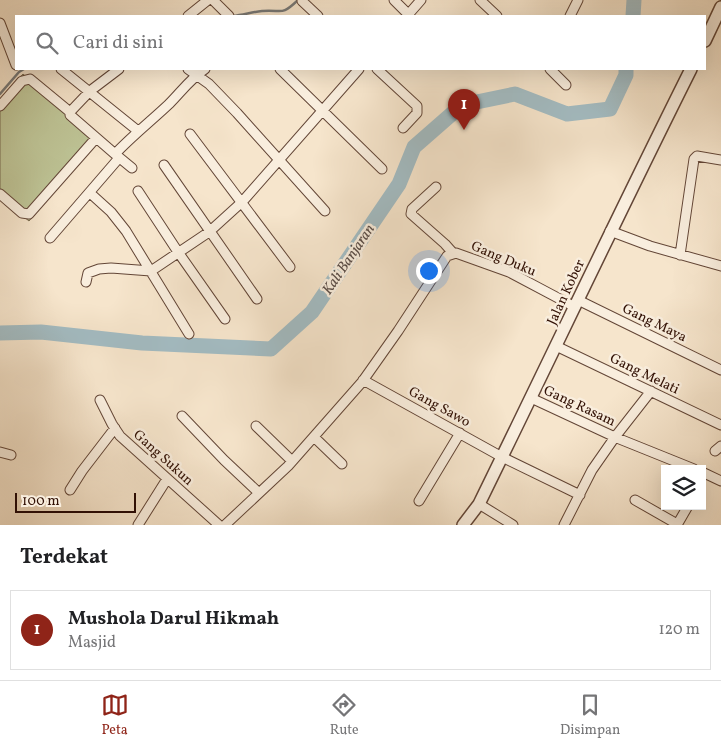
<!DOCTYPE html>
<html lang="id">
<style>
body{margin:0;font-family:Vollkorn,serif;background:#f6f6f6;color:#202124}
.controls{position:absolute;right:15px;bottom:15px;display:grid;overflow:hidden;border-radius:0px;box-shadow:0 5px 20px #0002}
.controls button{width:45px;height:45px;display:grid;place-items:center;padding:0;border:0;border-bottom:1px solid #e0e0e0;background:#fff;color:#202124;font:25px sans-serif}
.scale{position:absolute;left:15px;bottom:12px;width:121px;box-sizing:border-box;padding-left:5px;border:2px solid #321105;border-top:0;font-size:14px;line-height:18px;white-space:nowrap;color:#321105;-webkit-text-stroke:4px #f9eede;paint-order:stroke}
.you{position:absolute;left:428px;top:270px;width:18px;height:18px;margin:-12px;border:4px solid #fff;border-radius:50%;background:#1a73e8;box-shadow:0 0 0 8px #1a73e833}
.badge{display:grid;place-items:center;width:32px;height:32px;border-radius:50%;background:#8f2418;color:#fff;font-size:16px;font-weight:700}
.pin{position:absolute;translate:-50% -41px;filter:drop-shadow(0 1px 2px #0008)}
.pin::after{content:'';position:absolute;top:26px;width:18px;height:15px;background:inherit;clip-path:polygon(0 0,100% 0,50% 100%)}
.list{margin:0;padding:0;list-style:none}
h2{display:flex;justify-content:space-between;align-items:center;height:65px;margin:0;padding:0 20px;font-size:21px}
h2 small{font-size:16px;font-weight:400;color:#757577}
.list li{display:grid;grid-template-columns:32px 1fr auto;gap:15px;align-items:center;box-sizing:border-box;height:80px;margin:0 10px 10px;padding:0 10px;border:1px solid #e0e0e0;border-radius:0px}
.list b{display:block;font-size:19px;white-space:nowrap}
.list p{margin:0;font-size:16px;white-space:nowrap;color:#757577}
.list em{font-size:16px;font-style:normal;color:#757577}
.icon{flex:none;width:28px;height:28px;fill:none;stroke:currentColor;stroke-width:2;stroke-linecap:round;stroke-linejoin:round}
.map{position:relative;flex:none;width:721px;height:525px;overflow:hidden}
.search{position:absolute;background:#fff;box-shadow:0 5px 20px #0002;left:15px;right:15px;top:15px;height:55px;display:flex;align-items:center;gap:12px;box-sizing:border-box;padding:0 18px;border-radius:0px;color:#757577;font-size:19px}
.sheet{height:155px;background:#fff}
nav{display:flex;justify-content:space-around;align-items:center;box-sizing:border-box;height:70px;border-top:1px solid #e0e0e0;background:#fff;font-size:14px;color:#757577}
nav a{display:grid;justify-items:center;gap:2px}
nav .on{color:#8f2418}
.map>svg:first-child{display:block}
.green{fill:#bec496;stroke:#786a4e}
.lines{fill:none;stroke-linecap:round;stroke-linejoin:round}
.stream{stroke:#767877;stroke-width:2.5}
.river{stroke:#a3bcc3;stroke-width:15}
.minor-casing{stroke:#634637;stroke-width:11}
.tertiary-casing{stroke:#634637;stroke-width:14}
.minor{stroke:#f9eede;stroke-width:9}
.tertiary{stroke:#f9eede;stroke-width:11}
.labels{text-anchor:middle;stroke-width:5;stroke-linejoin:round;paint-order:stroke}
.street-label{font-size:14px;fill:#321105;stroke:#f9eede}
.water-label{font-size:15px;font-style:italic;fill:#5a4d48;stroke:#f9eede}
</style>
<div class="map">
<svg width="721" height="525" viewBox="0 0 721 525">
<rect width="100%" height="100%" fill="#f6e5cc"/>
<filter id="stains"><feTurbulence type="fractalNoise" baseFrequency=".004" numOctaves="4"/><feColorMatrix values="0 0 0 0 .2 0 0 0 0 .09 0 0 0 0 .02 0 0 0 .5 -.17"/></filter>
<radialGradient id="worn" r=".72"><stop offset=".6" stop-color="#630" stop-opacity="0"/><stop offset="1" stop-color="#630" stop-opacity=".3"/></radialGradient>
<path class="green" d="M23,74L98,141L29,221L0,197V100Z"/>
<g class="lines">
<path class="stream" d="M233,16C243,15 252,12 262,11C283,9 280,17 298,0
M0,94L19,72L24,69"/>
<path class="river" d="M633,16L634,0
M0,333L41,332L142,343L271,349L312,312L399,184L414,147L462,105L515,94L567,114L610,109L626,75V69"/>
<defs>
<path id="minor" d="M213,0L229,16
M394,0L410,16
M480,0L497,16
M302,1L318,16
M188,16L208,0
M407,16L421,0
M570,16L578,0
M0,23L16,65
M61,69L138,131
M188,69L209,84L237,113L325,211
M280,69L382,169
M377,69L417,106V113L403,128
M550,69L566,85
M0,106L22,81L30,79L70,112
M190,134L290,267
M115,154L70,115V112L90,91L119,69
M164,165L257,299
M132,168L115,154C132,136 151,121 169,104C181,92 191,78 205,69
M436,187L412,209L411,214L445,244L453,253
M138,191L178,252L225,319
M90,193L111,212L126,231L189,334
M0,194L22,213L29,214L96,138
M610,231L650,246L721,266
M50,238L119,158
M680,255L694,159L697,156L721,160
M86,282L88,273L99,269L111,268L151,271L209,232L242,202L359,69
M578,300L721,370
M556,346L721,425
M363,380L502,457L580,495
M531,398L617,438L694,469
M100,400L112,424L120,436L219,525
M182,416L224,460L259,493
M256,426L292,461
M314,437L342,464
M715,451L721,446
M0,452L11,455
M702,472L721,481
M70,490L82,471L115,428
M635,500L677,524
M419,501L460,433
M479,504L513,525
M138,525L167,479
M225,525L288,466L362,382L398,331L447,256L456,253L509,272L575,307
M564,525L592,470L615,437L651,391
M677,525L688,506"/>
<path id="tertiary" d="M705,41L721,7
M463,525L479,504C550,359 619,213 691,69"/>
</defs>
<use href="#minor" class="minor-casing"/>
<use href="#tertiary" class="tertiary-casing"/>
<use href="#minor" class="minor"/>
<use href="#tertiary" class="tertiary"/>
</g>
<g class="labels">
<g class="street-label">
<text transform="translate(504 258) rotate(23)" y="5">Gang Duku</text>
<text transform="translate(565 292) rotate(-65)" y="5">Jalan Kober</text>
<text transform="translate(655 322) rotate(26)" y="5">Gang Maya</text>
<text transform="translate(645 373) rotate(26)" y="5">Gang Melati</text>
<text transform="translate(580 405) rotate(25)" y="5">Gang Rasam</text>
<text transform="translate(440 406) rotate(29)" y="5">Gang Sawo</text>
<text transform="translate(164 457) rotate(42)" y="5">Gang Sukun</text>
</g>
<g class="water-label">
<text transform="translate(348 259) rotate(-56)" y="5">Kali Banjaran</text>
</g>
</g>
<rect width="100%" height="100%" filter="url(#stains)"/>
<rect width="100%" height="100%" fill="url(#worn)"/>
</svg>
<div class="controls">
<button><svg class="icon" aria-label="layers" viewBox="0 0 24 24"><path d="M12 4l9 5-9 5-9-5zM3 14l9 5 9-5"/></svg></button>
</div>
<div class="scale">100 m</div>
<div class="you"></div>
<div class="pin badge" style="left:464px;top:130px">1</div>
<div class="search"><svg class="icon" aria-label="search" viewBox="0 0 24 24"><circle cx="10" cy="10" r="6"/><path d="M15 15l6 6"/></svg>Cari di sini</div>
</div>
<section class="sheet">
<h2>Terdekat<small></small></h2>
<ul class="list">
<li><span class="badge">1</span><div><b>Mushola Darul Hikmah</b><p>Masjid</p></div><em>120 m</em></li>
</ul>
</section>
<nav>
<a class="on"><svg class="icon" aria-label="map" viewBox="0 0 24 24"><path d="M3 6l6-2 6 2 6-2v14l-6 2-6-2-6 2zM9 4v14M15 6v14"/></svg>Peta</a>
<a><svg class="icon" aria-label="directions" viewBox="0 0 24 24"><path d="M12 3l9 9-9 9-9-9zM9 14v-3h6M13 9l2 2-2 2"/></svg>Rute</a>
<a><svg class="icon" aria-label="saved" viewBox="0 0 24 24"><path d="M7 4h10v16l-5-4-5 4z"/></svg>Disimpan</a>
</nav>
